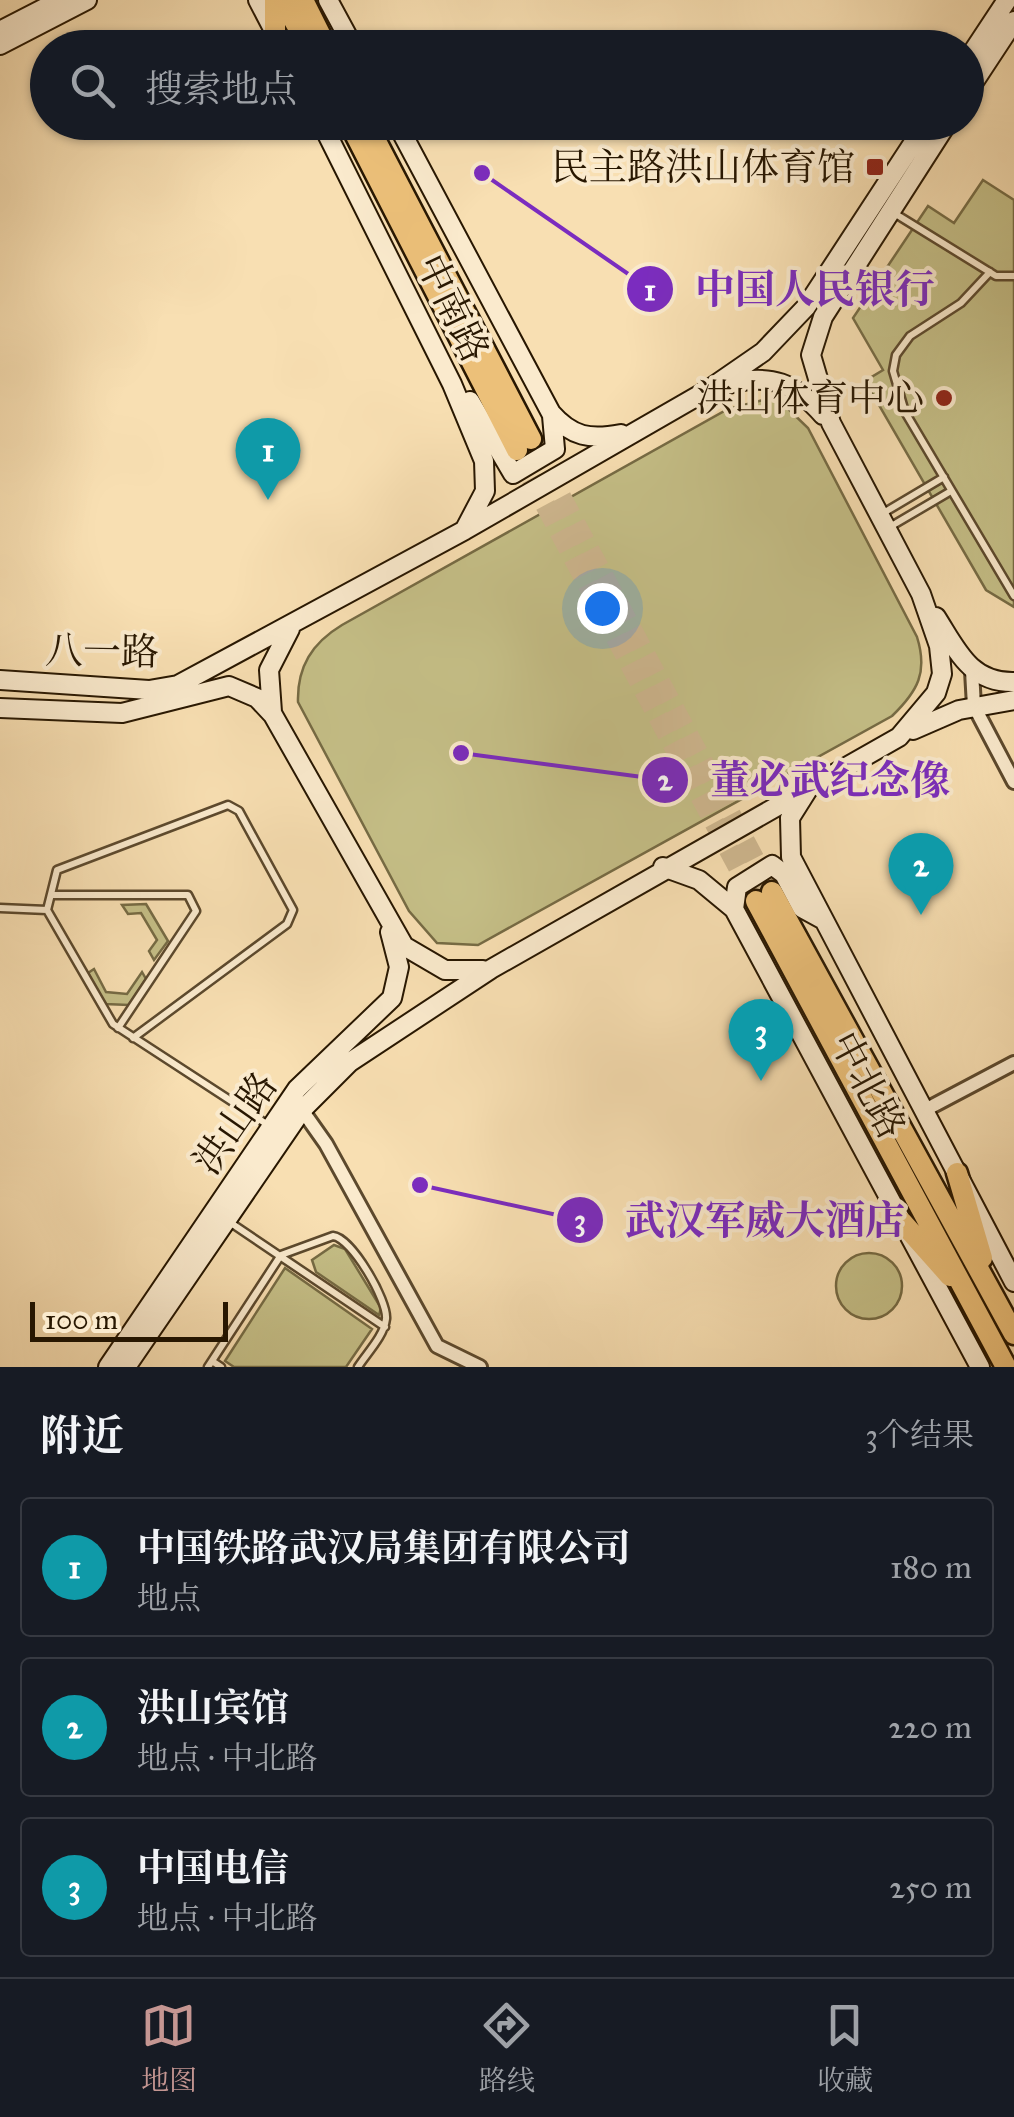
<!DOCTYPE html>
<html lang="zh">
<meta charset="utf-8">
<style>
body{margin:0;font-family:"IM FELL Great Primer","Noto Serif SC",serif;background:#242831;color:#f1f3f6}
.scale{position:absolute;left:30px;bottom:25px;width:198px;box-sizing:border-box;padding-left:10px;border:5px solid #281701;border-top:0;font-size:28px;line-height:35px;white-space:nowrap;color:#281701;-webkit-text-stroke:8px #faeacd;paint-order:stroke}
.you{position:absolute;left:602px;top:608px;width:35px;height:35px;margin:-25px;border:8px solid #fff;border-radius:50%;background:#1a73e8;box-shadow:0 0 0 15px #1a73e833}
.badge{display:grid;place-items:center;width:65px;height:65px;border-radius:50%;background:#c59692;color:#fff;font-size:32px;font-weight:700}
.pin{position:absolute;translate:-50% -82px;filter:drop-shadow(0 2px 5px #0008)}
.pin::after{content:'';position:absolute;top:52px;width:35px;height:30px;background:inherit;clip-path:polygon(0 0,100% 0,50% 100%)}
.list{margin:0;padding:0;list-style:none}
h2{display:flex;justify-content:space-between;align-items:center;height:130px;margin:0;padding:0 40px;font-size:42px}
h2 small{font-size:32px;font-weight:400;color:#9ea1a6}
.list li{display:grid;grid-template-columns:65px 1fr auto;gap:30px;align-items:center;box-sizing:border-box;height:140px;margin:0 20px 20px;padding:0 20px;border:2px solid #363941;border-radius:10px}
.list b{display:block;font-size:38px;white-space:nowrap}
.list p{margin:0;font-size:32px;white-space:nowrap;color:#9ea1a6}
.list em{font-size:32px;font-style:normal;color:#9ea1a6}
.icon{flex:none;width:55px;height:55px;fill:none;stroke:currentColor;stroke-width:2;stroke-linecap:round;stroke-linejoin:round}
.map{position:relative;flex:none;width:1014px;height:1367px;overflow:hidden}
.search{position:absolute;background:#171b24;box-shadow:0 2px 8px #0004;left:30px;right:30px;top:30px;height:110px;display:flex;align-items:center;gap:25px;box-sizing:border-box;padding:0 35px;border-radius:55px;color:#9ea1a6;font-size:38px}
.sheet{height:610px;background:#171b24}
nav{display:flex;justify-content:space-around;align-items:center;box-sizing:border-box;height:140px;border-top:2px solid #363941;background:#171b24;font-size:28px;color:#9ea1a6}
nav a{display:grid;justify-items:center;gap:5px}
nav .on{color:#c59692}
.map>svg:first-child{display:block}
.green{fill:#c5bf87;stroke:#766b44;stroke-width:2.5}
.lines{fill:none;stroke-linecap:round;stroke-linejoin:round}
.primary-tunnel{stroke:#ceb78f;stroke-width:20;stroke-dasharray:20 10;stroke-linecap:butt}
.service-casing{stroke:#5c492d;stroke-width:11}
.minor-casing{stroke:#5c492d;stroke-width:18}
.secondary-casing{stroke:#281701;stroke-width:22}
.primary-casing{stroke:#281701;stroke-width:25}
.service{stroke:#faeacd;stroke-width:6}
.minor{stroke:#faeacd;stroke-width:12}
.secondary{stroke:#faeacd;stroke-width:18}
.primary{stroke:#ecc079;stroke-width:20}
.poi-dot{fill:#8f2418;stroke:#faeacd;stroke-width:4}
.labels{text-anchor:middle;stroke-width:8;stroke-linejoin:round;paint-order:stroke}
.poi-label{font-size:38px;fill:#281701;stroke:#faeacd;text-anchor:end}
.street-label{font-size:38px;fill:#281701;stroke:#faeacd}
.leader{fill:none;stroke:#7b2cbf;stroke-width:4}
.callout-dot{fill:#7b2cbf;stroke:#faeacd;stroke-width:4}
.mark-label{font-size:30px;text-anchor:middle;font-weight:bold;fill:#fff}
.callout-label{font-size:40px;text-anchor:middle;font-weight:bold;fill:#7b2cbf;stroke:#faeacd;stroke-width:8;stroke-linejoin:round;paint-order:stroke}
</style>
<div class="map">
<svg width="1014" height="1367" viewBox="0 0 1014 1367">
<rect width="100%" height="100%" fill="#f8dfb2"/>
<filter id="stains"><feTurbulence type="fractalNoise" baseFrequency=".002" numOctaves="4"/><feColorMatrix values="0 0 0 0 .2 0 0 0 0 .09 0 0 0 0 .02 0 0 0 .5 -.17"/></filter>
<radialGradient id="worn" r=".72"><stop offset=".6" stop-color="#630" stop-opacity="0"/><stop offset="1" stop-color="#630" stop-opacity=".3"/></radialGradient>
<path class="green" d="M983,180L1014,200V607L986,590L865,381L883,370L853,318L928,206L954,223Z
M763,400L780,401L808,428L917,637C928,672 918,691 892,716L478,945L437,943L409,911L298,702C297,667 312,643 342,625L728,409Z
M146,904L168,941L154,960L149,951L157,940L141,913L128,914L122,905Z
M94,969L106,992L127,994L142,972L146,979L129,1005L105,1004L88,973Z
M334,1245L345,1249L381,1308L379,1315L316,1272L312,1260Z
M836 1286a33 33 0 1 1 66 0a33 33 0 1 1-66 0Z
M285,1268L372,1329L346,1367H234L225,1361Z"/>
<g class="lines">
<path class="primary-tunnel" d="M533,444L769,886
M517,452L756,901"/>
<defs>
<path id="service" d="M894,213L996,276H1014
M990,272L961,303L910,336L896,355L893,371L905,412L1014,596
M880,515L944,477
M888,528L951,491
M51,895H188L196,911L118,1028
M0,908L47,910L113,1024L268,1125
M47,910L57,870L228,805L239,811L293,910L287,924L133,1038
M228,1221L385,1327
M212,1361L221,1367
M208,1367L281,1255L333,1236C352,1238 388,1301 386,1319C384,1336 367,1353 358,1367"/>
<path id="minor" d="M972,671L974,706L1014,782
M302,1110L326,1144L437,1346L480,1367
M925,1110L1014,1063"/>
<path id="secondary" d="M258,0L283,48
M328,0L354,48
M0,31L60,0
M0,45L87,0
M966,62L1007,0
M966,94L1014,21
M321,122L452,384L484,461L485,491L465,529
M396,122L551,413C572,437 590,440 621,434
M728,384C771,373 795,383 823,415
M470,401L513,474L555,449L552,416
M936,617C957,650 970,683 1014,682
M0,680L149,690L178,685L465,530L708,390L763,352L806,307L927,122
M0,708L122,713L229,686L257,698L273,715L404,946L445,970H483
M272,712L269,670L290,629
M913,730L959,710L1014,700
M807,791L790,818L791,857L1014,1282
M663,867L699,880L734,909L980,1367
M734,909L737,887L772,865L784,874L802,908L824,920
M108,1367L297,1089L392,998L399,967L390,932
M126,1367L302,1110L350,1062L491,969L899,737L936,693L942,674L939,646L921,594L831,423L811,355L823,317L948,122"/>
<path id="primary" d="M282,0L310,48
M303,0L327,48
M275,31V0
M349,122L517,450
M366,122L531,439
M772,892L1014,1334
M756,901L1006,1367
M957,1173L982,1258
M902,1222L950,1276"/>
</defs>
<use href="#service" class="service-casing"/>
<use href="#minor" class="minor-casing"/>
<use href="#secondary" class="secondary-casing"/>
<use href="#primary" class="primary-casing"/>
<use href="#service" class="service"/>
<use href="#minor" class="minor"/>
<use href="#secondary" class="secondary"/>
<use href="#primary" class="primary"/>
</g>
<g class="poi-dot">
<rect x="865" y="157" width="20" height="20" rx="5"/>
<circle cx="944" cy="398" r="10"/>
</g>
<g class="labels">
<g class="poi-label">
<text x="855" y="180">民主路洪山体育馆</text>
<text x="924" y="411">洪山体育中心</text>
</g>
<g class="street-label">
<text transform="translate(453 308) rotate(64)" y="13">中南路</text>
<text transform="translate(102 651) rotate(1)" y="13">八一路</text>
<text transform="translate(868 1085) rotate(62)" y="13">中北路</text>
<text transform="translate(235 1123) rotate(-55)" y="13">洪山路</text>
</g>
</g>
<path class="leader" d="M482 173L650 289M461 753L665 780M420 1185L580 1220"/>
<g class="callout-dot">
<circle cx="482" cy="173" r="10"/>
<circle cx="461" cy="753" r="10"/>
<circle cx="420" cy="1185" r="10"/>
<circle cx="650" cy="289" r="25"/>
<circle cx="665" cy="780" r="25"/>
<circle cx="580" cy="1220" r="25"/>
</g>
<g class="mark-label">
<text x="650" y="300">1</text>
<text x="665" y="790">2</text>
<text x="580" y="1230">3</text>
</g>
<g class="callout-label">
<text x="815" y="303">中国人民银行</text>
<text x="830" y="794">董必武纪念像</text>
<text x="765" y="1234">武汉军威大酒店</text>
</g>
<rect width="100%" height="100%" filter="url(#stains)"/>
<rect width="100%" height="100%" fill="url(#worn)"/>
</svg>
<div class="scale">100 m</div>
<div class="you"></div>
<div class="pin badge" style="left:268px;top:500px;background:#0f9aa8">1</div>
<div class="pin badge" style="left:921px;top:915px;background:#0f9aa8">2</div>
<div class="pin badge" style="left:761px;top:1081px;background:#0f9aa8">3</div>
<div class="search"><svg class="icon" aria-label="search" viewBox="0 0 24 24"><circle cx="10" cy="10" r="6"/><path d="M15 15l6 6"/></svg>搜索地点</div>
</div>
<section class="sheet">
<h2>附近<small>3个结果</small></h2>
<ul class="list">
<li><span class="badge" style="background:#0f9aa8">1</span><div><b>中国铁路武汉局集团有限公司</b><p>地点</p></div><em>180 m</em></li>
<li><span class="badge" style="background:#0f9aa8">2</span><div><b>洪山宾馆</b><p>地点 · 中北路</p></div><em>220 m</em></li>
<li><span class="badge" style="background:#0f9aa8">3</span><div><b>中国电信</b><p>地点 · 中北路</p></div><em>250 m</em></li>
</ul>
</section>
<nav>
<a class="on"><svg class="icon" aria-label="map" viewBox="0 0 24 24"><path d="M3 6l6-2 6 2 6-2v14l-6 2-6-2-6 2zM9 4v14M15 6v14"/></svg>地图</a>
<a><svg class="icon" aria-label="directions" viewBox="0 0 24 24"><path d="M12 3l9 9-9 9-9-9zM9 14v-3h6M13 9l2 2-2 2"/></svg>路线</a>
<a><svg class="icon" aria-label="saved" viewBox="0 0 24 24"><path d="M7 4h10v16l-5-4-5 4z"/></svg>收藏</a>
</nav>
